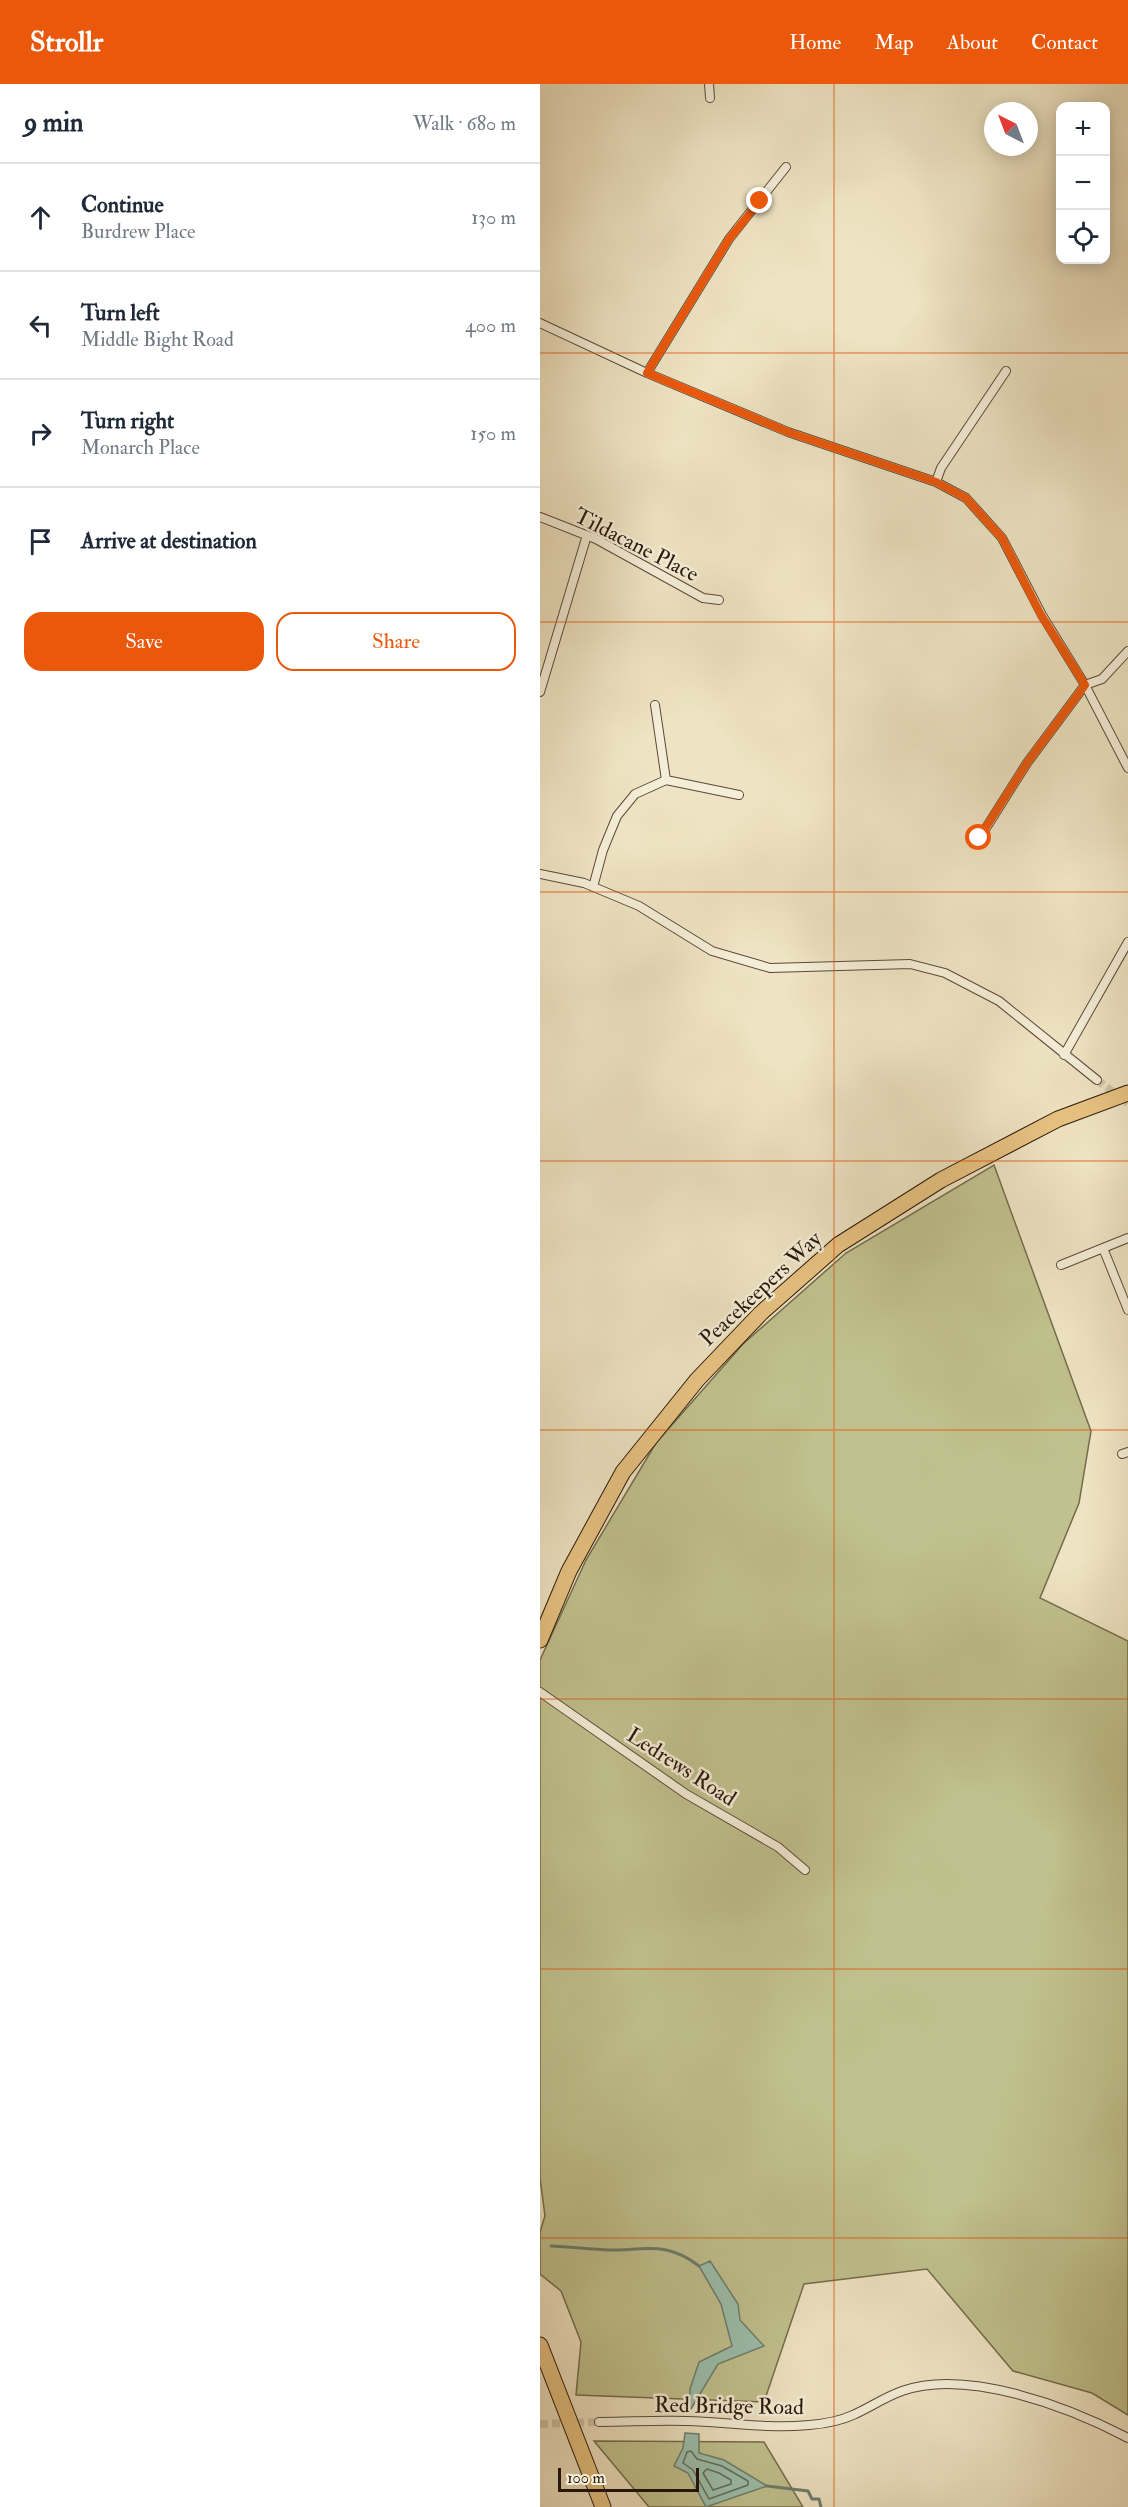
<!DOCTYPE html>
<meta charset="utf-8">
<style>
body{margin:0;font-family:"IM FELL Double Pica",serif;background:#f6f6f7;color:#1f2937}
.controls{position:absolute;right:18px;top:18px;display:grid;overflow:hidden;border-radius:12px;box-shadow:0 3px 15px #0003}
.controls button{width:54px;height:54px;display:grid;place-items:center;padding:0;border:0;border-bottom:2px solid #e0e1e3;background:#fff;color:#1f2937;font:30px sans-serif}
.compass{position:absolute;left:444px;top:18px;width:54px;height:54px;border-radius:50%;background:#fff;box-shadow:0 3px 15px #0003;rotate:318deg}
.scale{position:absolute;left:18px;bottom:15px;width:141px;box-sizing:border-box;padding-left:6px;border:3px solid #29170b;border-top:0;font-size:16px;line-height:21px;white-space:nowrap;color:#29170b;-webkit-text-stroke:4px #f4edd7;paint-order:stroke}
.stop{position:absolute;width:18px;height:18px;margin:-14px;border:4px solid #ea580c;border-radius:50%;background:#fff}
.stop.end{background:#ea580c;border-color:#fff;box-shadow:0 2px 6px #0008}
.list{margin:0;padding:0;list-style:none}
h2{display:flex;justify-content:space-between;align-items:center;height:78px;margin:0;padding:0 24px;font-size:26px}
h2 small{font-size:20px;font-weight:400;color:#747a83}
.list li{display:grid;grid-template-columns:39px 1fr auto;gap:18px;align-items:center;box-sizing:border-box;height:108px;padding:0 24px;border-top:2px solid #e0e1e3}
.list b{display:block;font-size:22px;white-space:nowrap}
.list p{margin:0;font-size:20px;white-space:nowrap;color:#747a83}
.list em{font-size:20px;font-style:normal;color:#747a83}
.actions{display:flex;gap:12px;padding:18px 24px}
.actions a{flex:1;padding:14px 0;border:2px solid #ea580c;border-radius:18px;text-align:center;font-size:21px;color:#ea580c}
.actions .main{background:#ea580c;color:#fff}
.icon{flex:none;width:33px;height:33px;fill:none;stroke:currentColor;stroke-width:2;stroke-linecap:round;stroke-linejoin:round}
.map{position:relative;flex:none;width:588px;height:2423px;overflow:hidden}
header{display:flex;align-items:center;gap:36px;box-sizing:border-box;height:84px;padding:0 30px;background:#ea580c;color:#fff}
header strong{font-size:28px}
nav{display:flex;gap:33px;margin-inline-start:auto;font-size:21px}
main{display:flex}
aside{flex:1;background:#fff}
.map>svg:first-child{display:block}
.green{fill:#c0c18e;stroke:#746c4c;stroke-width:1.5}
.water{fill:#9bbfac;stroke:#6d7c6c;stroke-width:1.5}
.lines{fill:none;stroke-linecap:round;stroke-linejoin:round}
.shore{stroke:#626b5c;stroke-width:1.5}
.stream{stroke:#6d7c6c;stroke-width:3}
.minor-tunnel{stroke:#d0c4a7;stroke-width:8;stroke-dasharray:8 4;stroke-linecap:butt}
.minor-casing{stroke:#5a4a39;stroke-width:10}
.motorway-casing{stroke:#29170b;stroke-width:17}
.minor{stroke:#f4edd7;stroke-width:8}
.motorway{stroke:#e7c281;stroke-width:15}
.route{stroke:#ea580c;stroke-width:8}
.grid{fill:none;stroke:#de560c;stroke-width:1.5;stroke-opacity:0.55}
.labels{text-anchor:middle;stroke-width:5;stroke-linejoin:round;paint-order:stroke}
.street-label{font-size:22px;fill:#29170b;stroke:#f4edd7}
</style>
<header>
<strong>Strollr</strong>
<nav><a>Home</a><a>Map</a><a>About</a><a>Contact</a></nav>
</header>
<main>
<aside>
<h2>9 min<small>Walk · 680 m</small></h2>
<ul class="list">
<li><svg class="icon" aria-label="ahead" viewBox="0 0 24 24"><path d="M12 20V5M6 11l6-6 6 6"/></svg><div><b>Continue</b><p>Burdrew Place</p></div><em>130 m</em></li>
<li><svg class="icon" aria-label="left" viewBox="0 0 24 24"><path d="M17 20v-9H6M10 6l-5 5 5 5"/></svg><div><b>Turn left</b><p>Middle Bight Road</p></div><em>400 m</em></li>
<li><svg class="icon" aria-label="right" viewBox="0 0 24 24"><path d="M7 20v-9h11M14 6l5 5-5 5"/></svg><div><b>Turn right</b><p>Monarch Place</p></div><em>150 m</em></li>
<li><svg class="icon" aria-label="arrive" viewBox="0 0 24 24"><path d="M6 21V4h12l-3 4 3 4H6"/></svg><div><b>Arrive at destination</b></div></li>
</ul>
<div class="actions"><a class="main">Save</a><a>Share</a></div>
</aside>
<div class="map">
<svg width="588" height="2423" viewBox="0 0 588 2423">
<rect width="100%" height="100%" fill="#eee3c2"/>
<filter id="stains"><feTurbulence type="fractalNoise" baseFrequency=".00333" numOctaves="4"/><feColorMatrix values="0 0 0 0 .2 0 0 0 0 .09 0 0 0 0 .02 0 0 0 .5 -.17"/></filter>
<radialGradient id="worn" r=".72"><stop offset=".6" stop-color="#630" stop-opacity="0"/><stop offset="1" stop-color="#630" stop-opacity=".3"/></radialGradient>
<path class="green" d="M454,1081L551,1347L539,1419L500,1514L588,1557V2331L552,2309L473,2287L387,2185L264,2200L224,2318L36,2311L41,2258L21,2207L0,2190V2148L5,2132L0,2094V1576L46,1476L116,1359L203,1260L306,1169Z
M54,2357L224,2358L263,2423H109Z"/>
<path class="water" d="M170,2177L198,2220L200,2236L224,2262L178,2280L149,2328L150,2305L159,2278L192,2262L181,2220L159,2182Z
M145,2349L159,2350V2369L184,2376L227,2402L166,2423L148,2389L134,2382L143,2364Z"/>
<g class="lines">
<path class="shore" d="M151,2367L157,2375L182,2382L208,2397V2401L169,2415L153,2386L143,2379L147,2368Z
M167,2385L179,2389L191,2396V2400L173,2406L163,2389Z"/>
<path class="stream" d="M11,2162C30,2163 50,2165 69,2166C106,2166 127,2157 159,2182
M227,2402L268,2407L272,2415H279L281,2423"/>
<path class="minor-tunnel" d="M557,996L588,1019
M0,2340L59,2338"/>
<defs>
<path id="minor" d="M169,0L170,14
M0,239L107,289L248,348L396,398L426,414L462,454L502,531L545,601L588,684
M107,289L189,155L246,83
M396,398L401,384L466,287
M0,433L56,455L163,514L179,516
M0,608L47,451
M115,621L126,696
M439,755L487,679L545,601L562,595L588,567
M0,790L44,799L99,822L172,867L230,884L370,880L405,889L459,917L557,996
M53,803L63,766L77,732L95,710L126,696L199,711
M524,971L588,858
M563,1164L588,1226
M521,1181L588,1154
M582,1370L588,1368
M0,1608L146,1710L238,1763L265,1786
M59,2338C88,2338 117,2336 146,2337C187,2338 227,2345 269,2341C282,2340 300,2337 313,2331C329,2324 345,2313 362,2307C427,2284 529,2323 588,2354"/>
<path id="motorway" d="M0,1556L29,1487L83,1388L157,1296L221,1229L298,1161L401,1096L518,1035L588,1009
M0,2261L63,2423"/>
</defs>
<use href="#minor" class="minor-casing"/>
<use href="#motorway" class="motorway-casing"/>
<use href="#minor" class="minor"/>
<use href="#motorway" class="motorway"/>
</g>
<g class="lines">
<path class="route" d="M220,117L189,155L107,289L248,348L396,398L426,414L462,454L501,531L545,601L487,679L439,754"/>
</g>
<path class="grid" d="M294,0V2423M0,269H588M0,538H588M0,808H588M0,1077H588M0,1346H588M0,1615H588M0,1885H588M0,2154H588"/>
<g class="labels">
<g class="street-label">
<text transform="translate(97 460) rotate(27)" y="8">Tildacane Place</text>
<text transform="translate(220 1204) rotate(-43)" y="8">Peacekeepers Way</text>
<text transform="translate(142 1682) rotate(33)" y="8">Ledrews Road</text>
<text transform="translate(189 2321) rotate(1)" y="8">Red Bridge Road</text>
</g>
</g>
<rect width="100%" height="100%" filter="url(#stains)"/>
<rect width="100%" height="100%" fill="url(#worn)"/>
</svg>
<div class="controls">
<button>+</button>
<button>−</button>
<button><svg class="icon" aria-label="locate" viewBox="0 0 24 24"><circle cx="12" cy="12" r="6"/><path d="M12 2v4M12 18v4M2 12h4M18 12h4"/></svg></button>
</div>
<svg class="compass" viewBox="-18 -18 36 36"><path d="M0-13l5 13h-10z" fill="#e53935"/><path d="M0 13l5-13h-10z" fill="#747a83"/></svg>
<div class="scale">100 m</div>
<div class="stop" style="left:439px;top:754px"></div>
<div class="stop end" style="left:220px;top:117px"></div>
</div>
</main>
